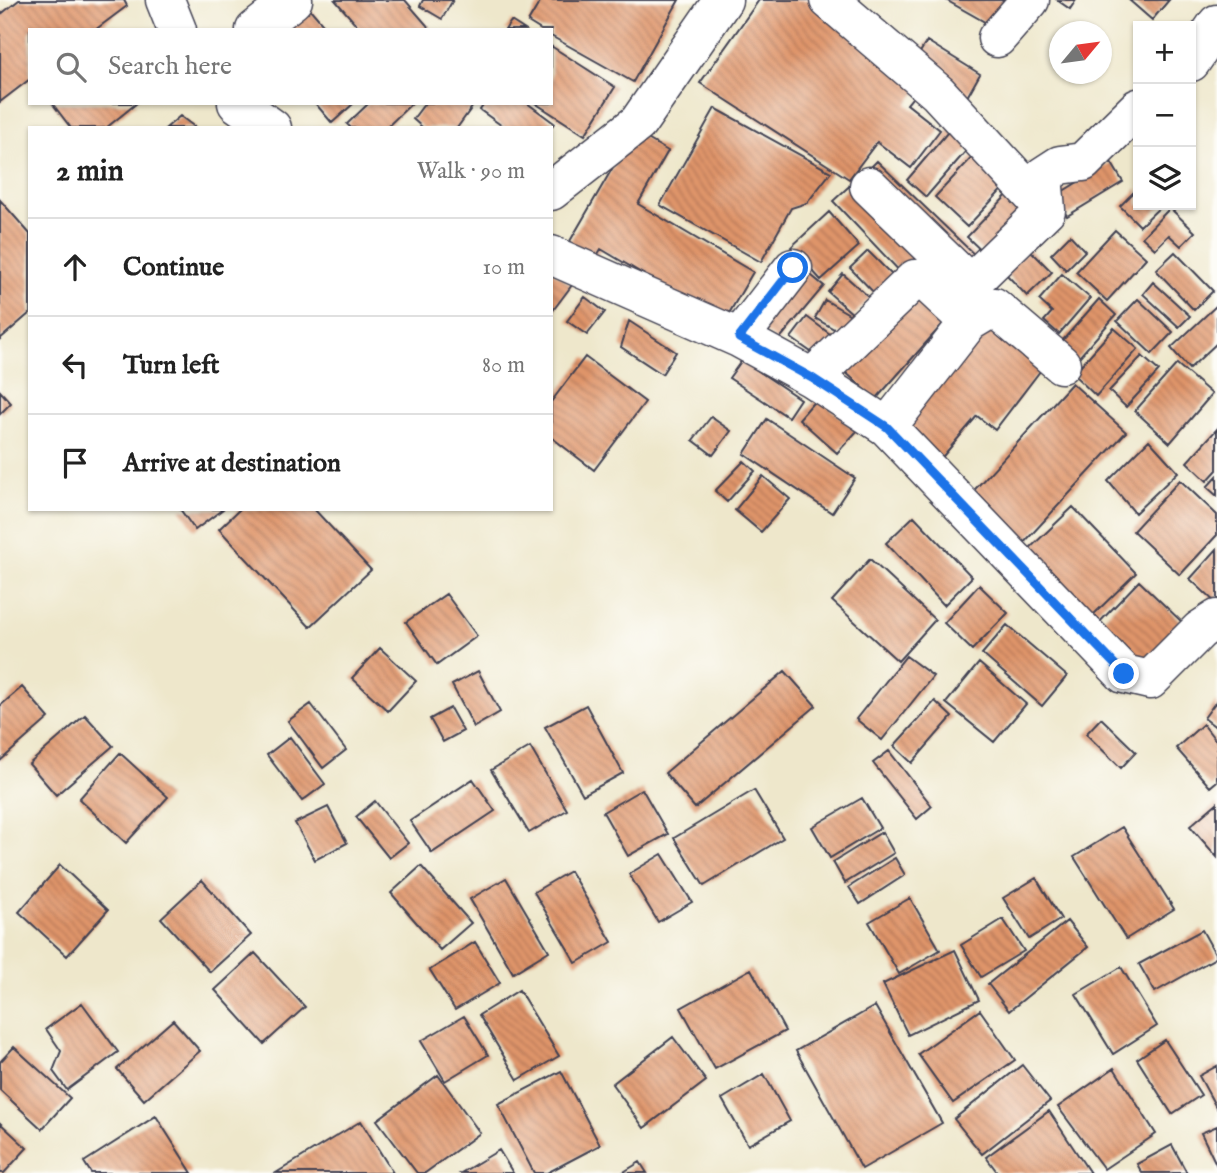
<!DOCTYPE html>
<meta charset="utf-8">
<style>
body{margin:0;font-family:"IM FELL English",serif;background:#f6f6f6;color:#222}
.controls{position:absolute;right:21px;top:21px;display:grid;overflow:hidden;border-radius:0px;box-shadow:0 2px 5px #0004}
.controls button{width:63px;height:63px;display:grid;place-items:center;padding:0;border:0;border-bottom:2px solid #e0e0e0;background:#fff;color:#222;font:35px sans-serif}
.compass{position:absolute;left:1049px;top:21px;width:63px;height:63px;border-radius:50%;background:#fff;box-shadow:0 2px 5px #0004;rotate:61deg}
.stop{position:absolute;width:21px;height:21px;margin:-16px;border:5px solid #1a73e8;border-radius:50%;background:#fff}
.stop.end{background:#1a73e8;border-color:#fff;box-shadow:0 2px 7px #0008}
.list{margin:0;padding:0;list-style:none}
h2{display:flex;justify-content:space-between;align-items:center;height:91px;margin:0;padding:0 28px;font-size:30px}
h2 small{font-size:23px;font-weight:400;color:#767676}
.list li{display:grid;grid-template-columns:46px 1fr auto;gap:21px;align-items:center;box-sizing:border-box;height:98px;padding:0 28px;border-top:2px solid #e0e0e0}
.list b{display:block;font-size:26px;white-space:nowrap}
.list em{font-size:23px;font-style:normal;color:#767676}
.icon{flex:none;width:38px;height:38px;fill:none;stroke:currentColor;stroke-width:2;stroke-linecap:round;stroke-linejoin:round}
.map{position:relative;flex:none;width:1217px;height:1173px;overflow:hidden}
.search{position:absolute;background:#fff;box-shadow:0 2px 5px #0004;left:28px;top:28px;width:525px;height:77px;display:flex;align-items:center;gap:18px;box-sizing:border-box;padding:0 24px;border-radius:0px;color:#767676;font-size:26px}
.panel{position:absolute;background:#fff;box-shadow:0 2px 5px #0004;left:28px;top:126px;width:525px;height:385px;border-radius:0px}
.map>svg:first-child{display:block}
.building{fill:url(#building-back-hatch)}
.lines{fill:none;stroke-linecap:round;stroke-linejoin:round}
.street-casing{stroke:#414051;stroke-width:41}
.street{stroke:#fff;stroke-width:38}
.route{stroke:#1a73e8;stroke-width:9}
</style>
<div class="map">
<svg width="1217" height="1173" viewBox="0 0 1217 1173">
<defs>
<pattern id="building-back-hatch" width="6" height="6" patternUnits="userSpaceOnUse" patternTransform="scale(1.75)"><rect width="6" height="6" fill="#df9469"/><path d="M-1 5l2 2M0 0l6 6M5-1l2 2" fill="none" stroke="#b47858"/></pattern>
</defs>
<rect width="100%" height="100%" fill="#fdfcf7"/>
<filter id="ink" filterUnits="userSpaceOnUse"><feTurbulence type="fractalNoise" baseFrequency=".0143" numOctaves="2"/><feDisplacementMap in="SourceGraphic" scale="14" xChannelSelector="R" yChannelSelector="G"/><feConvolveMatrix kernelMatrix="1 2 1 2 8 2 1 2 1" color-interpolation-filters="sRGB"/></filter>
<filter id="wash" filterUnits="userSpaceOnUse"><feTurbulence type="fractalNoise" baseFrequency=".00686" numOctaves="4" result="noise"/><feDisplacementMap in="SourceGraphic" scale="28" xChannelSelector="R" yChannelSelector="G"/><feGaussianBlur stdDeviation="1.57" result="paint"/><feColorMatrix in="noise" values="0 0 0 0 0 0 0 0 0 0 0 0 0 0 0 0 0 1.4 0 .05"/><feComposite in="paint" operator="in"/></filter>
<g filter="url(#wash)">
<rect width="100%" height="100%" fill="#eee7cb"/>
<g id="blocks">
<path class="building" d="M19,0H124L127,6L95,30H30V79L0,102V15Z
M335,0H405L431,30H361Z
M423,0H453L442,19L420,6Z
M541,0H679L633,82L551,36V30H541L528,22Z
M759,0H815L922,86L907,104L940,130L911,168L877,142L849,179L700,83Z
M946,0H1026L992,26Z
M1057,0H1076L1070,9Z
M1129,0H1169L1152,20Z
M310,9L328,30H286Z
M511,21L525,30H505Z
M927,41L980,74L967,97L913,64Z
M551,46L615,87L585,135L535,103H551Z
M52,103H137L106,128H71Z
M315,103H354L332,123Z
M369,103H412L386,128H351L347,124Z
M425,103H475L457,128H423L413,119Z
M485,103H527L554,123L551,128H505L480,110Z
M715,108L831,172L807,203L791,208L761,262L660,205Z
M180,116L196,128H166Z
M953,126L973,143L926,197L907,180Z
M634,131L668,151L638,204L753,272L724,322L601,249L592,264L566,248Z
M977,152L1009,182L967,227L935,197Z
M877,161L981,261L967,275L863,175Z
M1111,162L1123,182L1067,216L1055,196Z
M856,180L928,256L906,278L833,201Z
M1138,188V205H1162L1140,226L1120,206Z
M1010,192L1031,212L988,257L967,237Z
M0,200L30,234V313L0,339Z
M1170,208L1195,232L1181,246L1169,235L1155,249L1142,237Z
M829,212L859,246L821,280L791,247Z
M1115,230L1146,258L1107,301L1076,272Z
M1070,235L1085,251L1066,270L1051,254Z
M1029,249L1052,272L1027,296L1005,273Z
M868,251L898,281L880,299L850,268Z
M1175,252L1213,291L1194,310L1156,270Z
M551,270L572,285L551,313Z
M806,271L824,286L777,342L761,328Z
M843,274L870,298L854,315L828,292Z
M1062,274L1090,298L1059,334L1044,321L1052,312L1039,300Z
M1153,282L1190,316L1179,327L1143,294Z
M917,289L949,317L876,399L844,371Z
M585,297L605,312L587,335L567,321Z
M1099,299L1116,315L1073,364L1056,348Z
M1138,299L1173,332L1152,354L1117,321Z
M825,300L859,320L850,338L815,318Z
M1217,305V343L1189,369L1171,348Z
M991,316L1047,362L995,430L977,416L938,462L898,429Z
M807,317L838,340L824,361L791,338Z
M629,321L676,352L662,374L621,347Z
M1114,328L1138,349L1096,396L1073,374Z
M1142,356L1159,371L1126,407L1109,391Z
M585,357L645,402L594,470L551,437V402Z
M742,360L800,399L788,417L729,378Z
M1177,364L1212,394L1170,443L1135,411Z
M1072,383L1126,432L1020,547L967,498Z
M0,391L11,403L0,414Z
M818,397L857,431L837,453L799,419Z
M711,417L731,431L713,455L693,440Z
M767,419L855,478L832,513L744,454Z
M1217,429V470L1207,481L1187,462Z
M1149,440L1178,472L1135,513L1108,481Z
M744,461L755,471L727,502L715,491Z
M763,476L790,499L761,532L735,510Z
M1217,476V496L1207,487Z
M1180,480L1217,515V535L1180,575L1133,531Z
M1073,507L1136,573L1093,615L1029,549Z
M180,509H223L195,530Z
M240,509H314L371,570L310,627L219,529Z
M914,516L972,577L944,605L886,543Z
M1217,549V604L1190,579Z
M870,559L935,620L898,661L832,601Z
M1139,581L1183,623L1139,670L1094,628Z
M979,585L1008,613L972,650L944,623Z
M446,594L477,636L437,665L406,622Z
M1007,625L1067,676L1042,706L982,654Z
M380,648L416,681L388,711L352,678Z
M906,656L933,676L882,740L856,719Z
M979,663L1026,704L994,742L946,703Z
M478,671L500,712L474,727L452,685Z
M785,671L816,706L695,808L665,773Z
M22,687L49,718L0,761V706Z
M1217,700V728L1204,718Z
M935,701L952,717L912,763L894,746Z
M311,704L346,750L323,768L288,721Z
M586,705L623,773L583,795L545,727Z
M450,708L463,731L443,742L430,719Z
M85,715L113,746L56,795L29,764Z
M1101,718L1136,752L1121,768L1086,734Z
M1203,724L1217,742V781L1210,787L1176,748Z
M290,737L325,784L302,801L267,755Z
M530,747L567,810L529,833L491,770Z
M889,751L932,806L917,819L873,763Z
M120,753L168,797L126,843L79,799Z
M473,779L495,811L432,853L410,821Z
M642,789L668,834L628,856L603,812Z
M754,790L783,838L704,886L674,838Z
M862,798L880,828L830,858L812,827Z
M375,801L408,843L389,858L356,817Z
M1217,803V857L1190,826Z
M328,807L347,843L315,860L295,823Z
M1122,827L1174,909L1126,939L1074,857Z
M882,832L894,853L845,883L833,862Z
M662,854L692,902L658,922L629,874Z
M895,858L905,875L860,904L849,887Z
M60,865L108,910L67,956L19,912Z
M421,866L471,923L440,950L391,893Z
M570,871L612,942L576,963L534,892Z
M506,878L549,951L513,973L470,899Z
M1036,878L1061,919L1029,939L1003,898Z
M202,880L251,935L210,972L161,918Z
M910,898L940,950L899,974L869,922Z
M1003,919L1024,951L981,977L961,945Z
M1067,921L1088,947L1009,1011L988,984Z
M1202,930L1217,957L1155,992L1139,964Z
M475,942L500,983L455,1010L430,970Z
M955,950L979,1000L908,1035L883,984Z
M255,953L305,1007L264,1044L215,990Z
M1121,967L1157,1026L1113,1054L1076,994Z
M751,969L785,1031L715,1069L681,1008Z
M519,990L559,1056L518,1080L479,1015Z
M82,1003L118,1052L67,1090L53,1071L61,1051L46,1029Z
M875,1006L942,1123L862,1169L796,1051Z
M980,1010L1015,1060L953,1103L918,1054Z
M464,1016L488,1055L445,1081L421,1041Z
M173,1020L200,1051L144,1100L117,1069Z
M673,1037L706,1081L644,1128L612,1084Z
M1165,1040L1201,1095L1172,1114L1137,1059Z
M14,1047L70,1098L42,1129L0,1090V1062Z
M1022,1065L1050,1101L982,1154L954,1119Z
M1217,1066V1109L1199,1076Z
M1114,1068L1156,1134L1104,1169L1058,1107Z
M561,1071L600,1145L547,1173H534L498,1104Z
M764,1074L790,1121L748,1145L722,1099Z
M438,1075L480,1133L425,1173H417L377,1120Z
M1049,1111L1090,1173H998L986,1157Z
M156,1116L192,1173H91L84,1162Z
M361,1121L393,1173H276Z
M0,1123L27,1148L4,1173H0Z
M1217,1126V1166L1201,1133Z
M1172,1145L1187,1173H1142L1137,1164Z
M499,1150L513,1173H461Z
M640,1162L647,1173H622Z"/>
</g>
</g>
<g filter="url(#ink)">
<use href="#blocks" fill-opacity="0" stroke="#414051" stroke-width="2"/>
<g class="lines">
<defs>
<path id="street" d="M165,0L177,30
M829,0L938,93L1046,210L970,284L869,186
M255,30L293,0
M997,38L1030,0
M1191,62L1217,24
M237,103L272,128
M551,191L638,123L723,0
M1046,210L1043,176L1060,165L1083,162L1138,108
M551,255L739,338L812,378L887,427L1124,674L1150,680L1200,630L1217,619
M739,338L793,268
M812,378L915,279H923L969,322L994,307L1061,364
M887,427L969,322"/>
</defs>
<use href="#street" class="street-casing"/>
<use href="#street" class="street"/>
</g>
</g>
<g class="lines" filter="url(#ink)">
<path class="route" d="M793,268L739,338L812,378L887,427L1124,674"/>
</g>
</svg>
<div class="controls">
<button>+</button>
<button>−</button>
<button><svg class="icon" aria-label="layers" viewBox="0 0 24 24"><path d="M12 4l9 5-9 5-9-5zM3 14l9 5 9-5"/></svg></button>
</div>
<svg class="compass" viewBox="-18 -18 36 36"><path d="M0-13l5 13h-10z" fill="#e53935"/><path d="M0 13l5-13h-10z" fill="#767676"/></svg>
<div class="stop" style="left:793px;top:268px"></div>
<div class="stop end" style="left:1124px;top:674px"></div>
<div class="search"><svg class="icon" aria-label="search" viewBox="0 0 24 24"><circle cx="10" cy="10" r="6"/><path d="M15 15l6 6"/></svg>Search here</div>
<section class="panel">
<h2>2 min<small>Walk · 90 m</small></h2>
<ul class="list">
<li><svg class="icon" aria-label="ahead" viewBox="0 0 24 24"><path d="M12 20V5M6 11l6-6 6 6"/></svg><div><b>Continue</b></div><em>10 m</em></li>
<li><svg class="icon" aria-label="left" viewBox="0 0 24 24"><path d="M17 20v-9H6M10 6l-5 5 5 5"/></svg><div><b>Turn left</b></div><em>80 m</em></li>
<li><svg class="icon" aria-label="arrive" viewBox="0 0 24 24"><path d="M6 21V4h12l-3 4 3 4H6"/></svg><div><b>Arrive at destination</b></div></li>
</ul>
</section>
</div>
